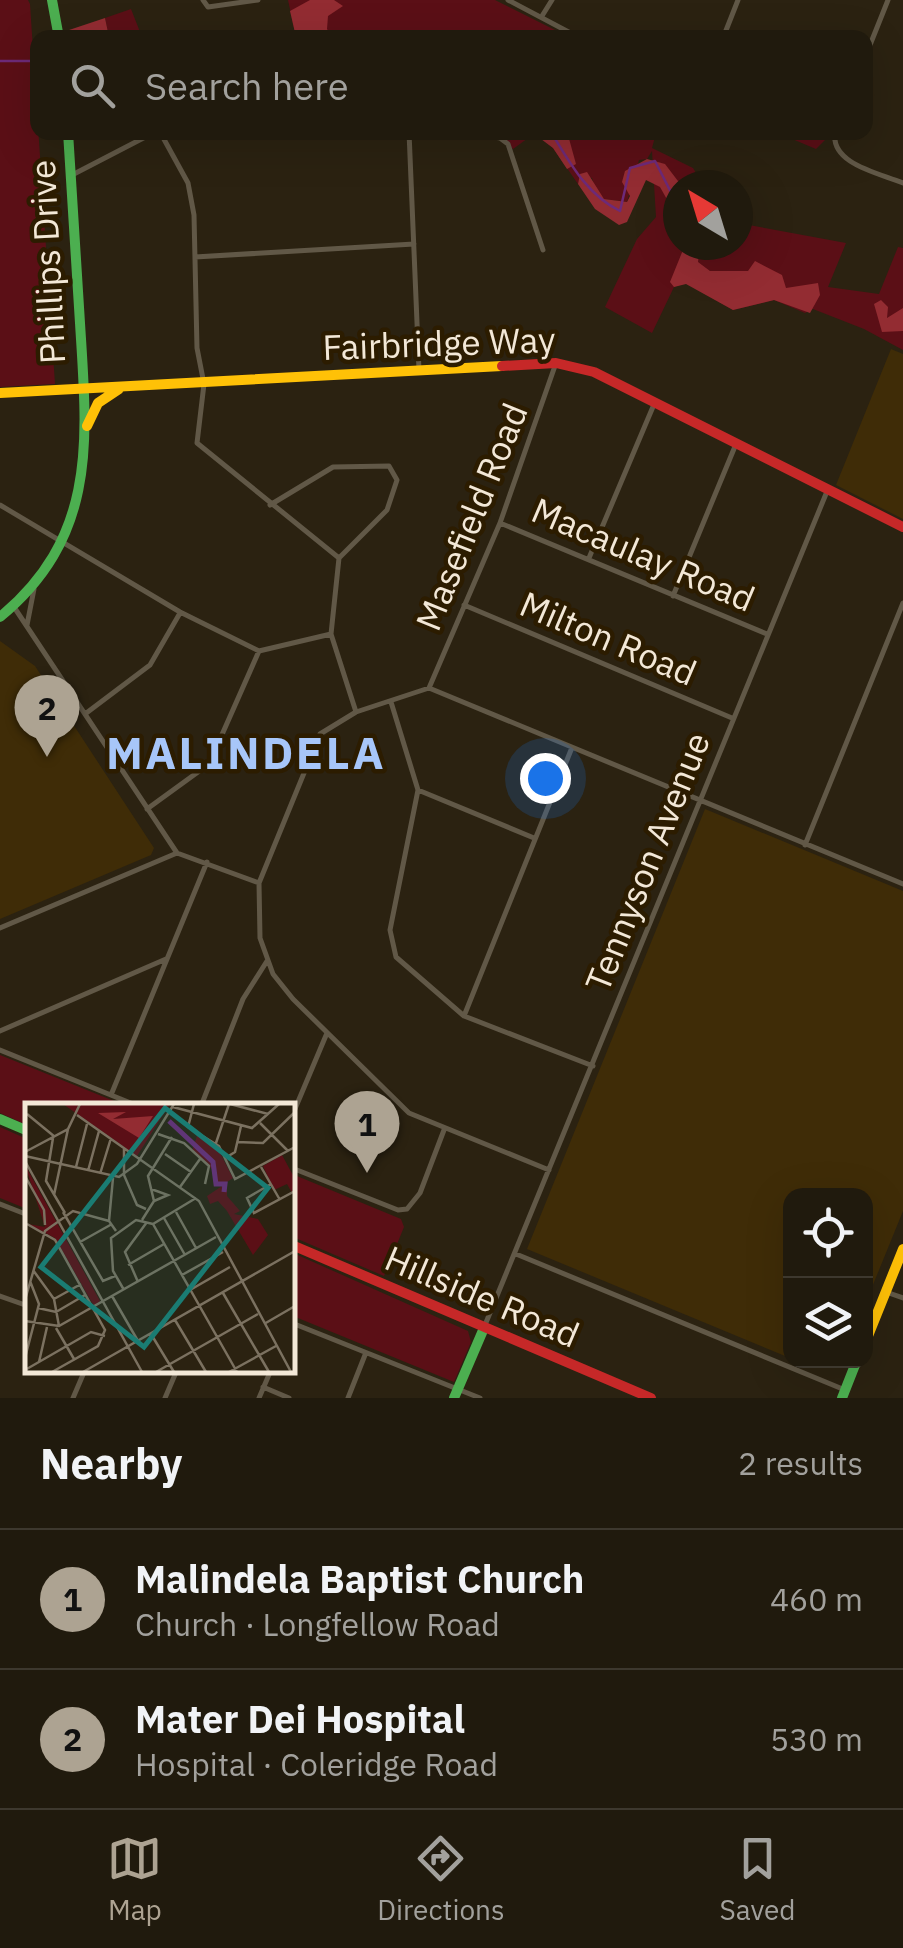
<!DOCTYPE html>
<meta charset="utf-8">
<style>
body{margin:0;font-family:"IBM Plex Sans",sans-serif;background:#2d271b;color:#f1f3f6}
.controls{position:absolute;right:30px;bottom:30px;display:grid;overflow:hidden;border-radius:20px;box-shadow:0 10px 40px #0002}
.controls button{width:90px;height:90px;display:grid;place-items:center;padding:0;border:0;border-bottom:2px solid #3d382e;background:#201a0d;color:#f1f3f6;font:50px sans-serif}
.compass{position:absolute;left:663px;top:170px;width:90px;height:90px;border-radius:50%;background:#201a0d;box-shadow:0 10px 40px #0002;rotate:322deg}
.you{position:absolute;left:545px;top:778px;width:35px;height:35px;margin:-25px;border:8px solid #fff;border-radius:50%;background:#1a73e8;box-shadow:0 0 0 15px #1a73e833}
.badge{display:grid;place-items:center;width:65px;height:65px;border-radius:50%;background:#ada392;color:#111;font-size:32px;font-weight:700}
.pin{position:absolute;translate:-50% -82px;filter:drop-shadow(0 2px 5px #0008)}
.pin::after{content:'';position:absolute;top:52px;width:35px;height:30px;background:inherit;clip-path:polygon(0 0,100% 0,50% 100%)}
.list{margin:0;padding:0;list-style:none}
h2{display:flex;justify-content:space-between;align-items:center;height:130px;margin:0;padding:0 40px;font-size:42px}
h2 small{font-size:32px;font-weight:400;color:#a2a19d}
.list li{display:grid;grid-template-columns:65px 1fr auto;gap:30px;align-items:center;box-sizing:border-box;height:140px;padding:0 40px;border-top:2px solid #3d382e}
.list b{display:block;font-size:38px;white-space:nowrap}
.list p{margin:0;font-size:32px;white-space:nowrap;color:#a2a19d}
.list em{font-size:32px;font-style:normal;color:#a2a19d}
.icon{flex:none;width:55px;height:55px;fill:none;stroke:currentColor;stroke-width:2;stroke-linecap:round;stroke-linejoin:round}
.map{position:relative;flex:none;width:903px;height:1398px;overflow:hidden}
.search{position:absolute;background:#201a0d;box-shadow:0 10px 40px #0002;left:30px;right:30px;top:30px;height:110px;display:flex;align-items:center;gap:25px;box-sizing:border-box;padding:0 35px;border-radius:20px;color:#a2a19d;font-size:38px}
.sheet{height:410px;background:#201a0d}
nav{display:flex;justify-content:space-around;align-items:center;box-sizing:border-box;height:140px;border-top:2px solid #3d382e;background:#201a0d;font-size:28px;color:#a2a19d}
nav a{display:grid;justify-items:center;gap:5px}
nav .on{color:#ada392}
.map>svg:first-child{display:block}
.built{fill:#3f2c07}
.green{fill:#5b0f16}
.forest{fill:#932c32}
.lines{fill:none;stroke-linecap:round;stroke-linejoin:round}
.stream{stroke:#6d2a78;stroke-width:2.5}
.street{stroke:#615847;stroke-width:5}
.fast{stroke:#4caf50;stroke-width:10}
.slow{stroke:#ffc107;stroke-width:10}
.jam{stroke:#c62828;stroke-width:10}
.labels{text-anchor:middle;stroke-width:9;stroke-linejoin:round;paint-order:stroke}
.street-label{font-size:35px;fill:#f3e8d7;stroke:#2c1c00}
.district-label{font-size:45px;font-weight:bold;letter-spacing:2.5px;fill:#a7c6f9;stroke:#2c1c00}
.inset-river{fill:none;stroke:#6d2a78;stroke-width:5}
.inset-road{fill:none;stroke:#7b7160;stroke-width:2.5}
.view{fill:#1a7c73;fill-opacity:0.15;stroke:#1a7c73;stroke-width:5}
.inset-edge{fill:none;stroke:#f3e8d7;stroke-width:5}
</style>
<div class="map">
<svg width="903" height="1398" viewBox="0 0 903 1398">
<rect width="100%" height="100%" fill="#2b2211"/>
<path class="built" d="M891,349L903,354V519L836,485Z
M0,641L35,666L154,848L151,855L0,919Z
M705,809L903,891V1211L866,1302V1196H790V1358L527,1249Z"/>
<path class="green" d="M0,0H28L30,4L55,384L0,387Z
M288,0H495L569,37H296Z
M131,9L142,37H109L105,18Z
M489,133H656L652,148L693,168L703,185H678V245H738V223L846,243L828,287L879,294L898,247L903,248V350L864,329L813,309L805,313L774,300L733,310L686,283L674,287L652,333L605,307L637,239L656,217L652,151L647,159L639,160L627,202L604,199L596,191L592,178L580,175L578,184L553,148L535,133L513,149L501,136Z
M778,133H832L816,149Z
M0,1056V1055L124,1105L28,1106L27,1125L0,1113Z
M0,1127L27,1139V1209L0,1198Z
M292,1174L401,1219L404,1227L384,1276L293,1237Z
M293,1253L468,1331L471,1342L454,1382L293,1316Z"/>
<path class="forest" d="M310,0H334L343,6L328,16L327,29L332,37H296L290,11Z
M105,18L109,37H67L66,31Z
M533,133L568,135L576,164L567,169L553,148Z
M647,159L665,164L681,185L678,219L660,187L646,180L627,222L619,225L595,209L578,184L580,174L587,172L604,199L627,202L630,196L622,182L625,171Z
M685,245H700L698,262L710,271H748L755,261L782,275L786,288L818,283L820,295L810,313L774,300L733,310L686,284L674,287L670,282Z
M881,300L888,307L887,318L903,308V331L882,332L874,304Z"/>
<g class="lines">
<path class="stream" d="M0,61H38
M551,132C570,163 587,195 620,211L630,168L655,161L678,206"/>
<path class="street" d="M203,0L208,7L258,0
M508,0L580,38
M542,16L552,0
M723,38L738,0
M866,55L888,0
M160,132L188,183L194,215L197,348L204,384L197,443L339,558L331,634L356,712
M409,132L419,370
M467,132L500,138L508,144L543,250
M835,132C830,164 879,173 903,183
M72,175L155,132
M195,257L414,244
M0,505L180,612L259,651L331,634
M270,505L333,467L389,466L397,480L387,510L339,558
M500,523L767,634
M589,558L655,402
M673,596L736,444
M464,605L732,718
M14,607L177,853L259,883
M27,625L34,589
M429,688L356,712L320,734L259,883L260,938L273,974L293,999L409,1113L549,1170
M429,688L903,884
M429,688L500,523L556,363
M391,702L418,790L390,930L396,957L464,1016L593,1066
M85,714L150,665L180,613
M418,790L534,838
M147,809L209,764L259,651
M805,845L903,603
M0,928L177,853
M464,1016L571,750
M0,1031L166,959
M0,1050L138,1106
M111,1095L207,862
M201,1106L243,999L267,961
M292,1116L327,1033
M292,1168L398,1210L407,1209L420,1193L444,1130
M0,1204L28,1215
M516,1254L845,1390
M886,1292L903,1298
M0,1296L28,1306
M292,1323L480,1398
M485,1325L828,489
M263,1387L289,1398
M73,1398L85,1370
M165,1398L177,1370
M259,1398L271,1370
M348,1398L365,1355"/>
<path class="fast" d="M52,0L59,38
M0,617C99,535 87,438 80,323C76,259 72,196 68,132
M0,1119L28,1131
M454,1398L484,1328
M842,1398L857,1360"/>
<path class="slow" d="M0,393L502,366
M87,426L98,403L119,389
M866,1341L903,1249"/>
<path class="jam" d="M502,366L556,363L594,372L903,527
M292,1245L651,1398"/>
</g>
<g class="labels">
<g class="street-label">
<text transform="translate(48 262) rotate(-93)" y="12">Phillips Drive</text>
<text transform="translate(439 344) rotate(-2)" y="12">Fairbridge Way</text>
<text transform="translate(472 517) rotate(-68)" y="12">Masefield Road</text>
<text transform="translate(643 555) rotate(23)" y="12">Macaulay Road</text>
<text transform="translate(608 639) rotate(23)" y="12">Milton Road</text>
<text transform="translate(648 862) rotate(-68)" y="12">Tennyson Avenue</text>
<text transform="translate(482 1297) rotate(23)" y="12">Hillside Road</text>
</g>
<g class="district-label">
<text x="246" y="769">MALINDELA</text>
</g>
</g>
<g transform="translate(25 1103)">
<rect width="270" height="270" fill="#2b2211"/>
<path d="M38,1H145L112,53ZM173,30L190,40L208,75L202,79V93L215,108L209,111L233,116L243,132L228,152L202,108L193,98L185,101L182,93L200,81L192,83L189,68L167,48ZM257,52L270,76L267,90L262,81L249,87L238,63ZM0,62L75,198L69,203L30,135L3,121L20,124Z" fill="#5b0f16"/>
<path d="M101,9L88,16L128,13L114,35L73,10Z" fill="#932c32"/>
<path class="inset-river" d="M144,18L188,59L191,81H200L199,89"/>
<path class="inset-road" d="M169,1L163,24L194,43L210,76L270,44M205,1L243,11M148,4L227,25L254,1M2,11L30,34M52,12L174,98L266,269M235,20L263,48M133,31L159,40L184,63L180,81M28,35L21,78L40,110M212,39L238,40L270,9M191,40L204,1M99,45V72L112,102L121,106M0,49L43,26L55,1M140,51L166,69M0,53L94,74L112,61L149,1M202,54L210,49L216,23M0,58L117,269M51,64L62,21M236,64L255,97M63,68L74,28M75,71L86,35M0,73L19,107L20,122M88,75L84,118L91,128M246,81L222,95L229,110L270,88M155,84L175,56M126,86L143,92L129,98M29,92L43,26M38,109L78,178L90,173M151,109L171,145M139,115L160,152M117,117L129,98L123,73L147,34M2,121L30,137L80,227L73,243L27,269M128,121L212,269M128,121L171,95M55,139L87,121M103,162L139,141M8,167L29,196L34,223M157,172L198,149M113,179L100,149L122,119M99,187L88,168L86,135L111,117L128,121M165,187L205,164M198,190L244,269M87,193L113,238M29,196L56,181M0,197L20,128L48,108L84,118M13,205L31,209L60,192M150,217L181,269M0,218L34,223L191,134M239,221L270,203M31,225L49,256M126,231L149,269M0,255L14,201L5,178M14,259L22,224M0,267L66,229L80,233M58,269L270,148M131,269L233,211M204,269L251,243"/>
<path class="view" d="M140,5L243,85L119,244L16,164Z"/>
<rect width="270" height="270" class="inset-edge"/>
</g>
</svg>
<div class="controls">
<button><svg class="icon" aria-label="locate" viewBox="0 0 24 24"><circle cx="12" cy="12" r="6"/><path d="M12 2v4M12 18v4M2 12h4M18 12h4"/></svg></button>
<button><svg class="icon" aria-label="layers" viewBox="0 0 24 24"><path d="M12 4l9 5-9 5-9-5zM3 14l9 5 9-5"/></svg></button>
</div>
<svg class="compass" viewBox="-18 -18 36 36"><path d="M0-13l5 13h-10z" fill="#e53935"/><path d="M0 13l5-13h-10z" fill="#a2a19d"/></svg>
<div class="you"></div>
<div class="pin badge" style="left:367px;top:1173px">1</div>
<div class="pin badge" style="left:47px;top:757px">2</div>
<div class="search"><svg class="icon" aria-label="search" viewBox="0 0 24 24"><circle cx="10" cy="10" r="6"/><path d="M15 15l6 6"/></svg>Search here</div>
</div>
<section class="sheet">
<h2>Nearby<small>2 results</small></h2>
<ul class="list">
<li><span class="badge">1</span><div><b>Malindela Baptist Church</b><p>Church · Longfellow Road</p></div><em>460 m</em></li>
<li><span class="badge">2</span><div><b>Mater Dei Hospital</b><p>Hospital · Coleridge Road</p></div><em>530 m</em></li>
</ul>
</section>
<nav>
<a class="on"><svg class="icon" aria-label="map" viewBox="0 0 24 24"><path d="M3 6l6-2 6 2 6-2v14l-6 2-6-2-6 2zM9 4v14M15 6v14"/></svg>Map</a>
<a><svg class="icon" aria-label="directions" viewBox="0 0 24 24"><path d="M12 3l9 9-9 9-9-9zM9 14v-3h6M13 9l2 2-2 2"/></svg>Directions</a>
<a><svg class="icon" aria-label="saved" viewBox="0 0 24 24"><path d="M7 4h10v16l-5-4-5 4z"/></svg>Saved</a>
</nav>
